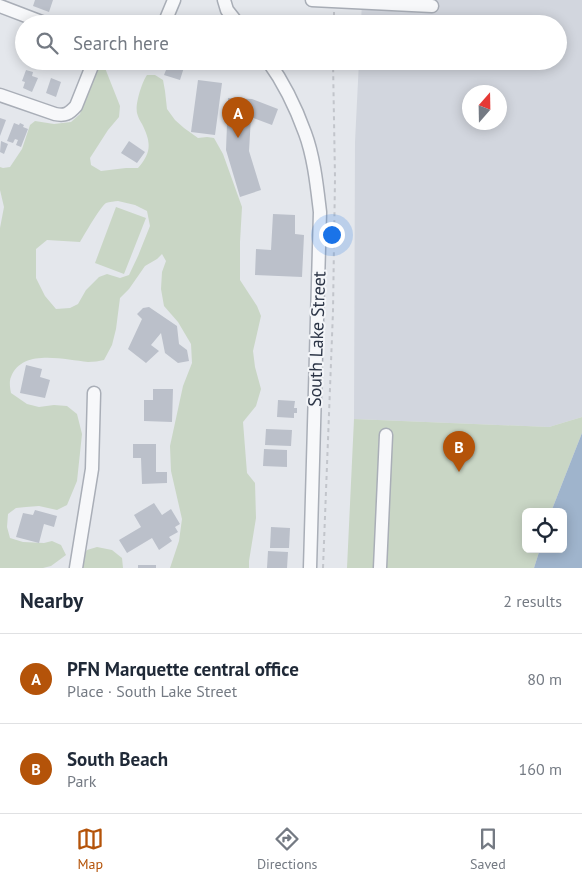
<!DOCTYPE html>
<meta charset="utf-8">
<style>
body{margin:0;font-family:"PT Sans",sans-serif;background:#f2f2f3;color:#1f2937}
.controls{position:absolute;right:15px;bottom:15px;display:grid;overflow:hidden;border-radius:8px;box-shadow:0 2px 12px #0003}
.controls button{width:45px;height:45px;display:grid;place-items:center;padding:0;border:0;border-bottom:1px solid #e0e1e3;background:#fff;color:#1f2937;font:25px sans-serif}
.compass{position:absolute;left:462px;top:85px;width:45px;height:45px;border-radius:50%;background:#fff;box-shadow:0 2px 12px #0003;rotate:20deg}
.you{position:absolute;left:331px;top:234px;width:18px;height:18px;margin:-12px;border:4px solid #fff;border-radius:50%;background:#1a73e8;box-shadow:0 0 0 8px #1a73e833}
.badge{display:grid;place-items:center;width:32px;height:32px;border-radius:50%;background:#b45309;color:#fff;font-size:16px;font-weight:700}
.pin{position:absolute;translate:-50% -41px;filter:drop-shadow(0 1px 2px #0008)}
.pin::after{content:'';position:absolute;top:26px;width:18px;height:15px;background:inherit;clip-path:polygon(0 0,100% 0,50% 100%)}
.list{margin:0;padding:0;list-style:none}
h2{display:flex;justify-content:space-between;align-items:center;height:65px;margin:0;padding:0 20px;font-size:21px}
h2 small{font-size:16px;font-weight:400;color:#747a83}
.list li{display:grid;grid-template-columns:32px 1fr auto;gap:15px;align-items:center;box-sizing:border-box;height:90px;padding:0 20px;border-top:1px solid #e0e1e3}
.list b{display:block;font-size:19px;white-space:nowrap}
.list p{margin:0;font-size:16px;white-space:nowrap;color:#747a83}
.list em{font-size:16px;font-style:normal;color:#747a83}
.icon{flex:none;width:28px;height:28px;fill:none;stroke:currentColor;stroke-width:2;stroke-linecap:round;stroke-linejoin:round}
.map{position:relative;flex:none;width:582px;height:568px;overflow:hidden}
.search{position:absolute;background:#fff;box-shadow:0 2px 12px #0003;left:15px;right:15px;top:15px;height:55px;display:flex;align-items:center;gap:12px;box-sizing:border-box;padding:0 18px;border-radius:28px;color:#747a83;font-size:19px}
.sheet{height:245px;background:#fff}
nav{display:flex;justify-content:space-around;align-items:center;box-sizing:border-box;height:70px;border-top:1px solid #e0e1e3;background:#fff;font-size:14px;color:#747a83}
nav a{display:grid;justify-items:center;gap:2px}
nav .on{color:#b45309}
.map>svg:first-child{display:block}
.built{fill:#d2d6de;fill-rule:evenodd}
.green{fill:#c9d6c5;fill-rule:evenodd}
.water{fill:#9fb4cc}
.building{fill:#bbc0ca}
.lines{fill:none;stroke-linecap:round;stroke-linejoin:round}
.minor-casing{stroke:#a9aeb7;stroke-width:15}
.path{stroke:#c2c5cb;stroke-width:2;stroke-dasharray:4 4;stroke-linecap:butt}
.minor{stroke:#f7f8fa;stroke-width:12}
.labels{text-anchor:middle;stroke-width:4;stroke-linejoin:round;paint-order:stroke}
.street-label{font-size:18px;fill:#2b3445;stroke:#f4f6f9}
</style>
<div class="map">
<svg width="582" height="568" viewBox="0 0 582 568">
<rect width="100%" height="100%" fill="#e4e7ec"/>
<path class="built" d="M362,0H582V417L549,427L354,419L355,142L359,61H558V24H361ZM470,92H500V122H470Z"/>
<path class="green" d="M97,66H101L105,68L120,106L119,117L108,130L90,158L91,165L101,171L126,168H138C152,152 151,142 142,124C140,121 138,117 137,113C135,104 142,82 147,75H155L163,80L165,91L167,109L175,120L184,128L198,138L207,137L214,138L223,154L242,207L240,242V280L257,306L261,316L253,351L255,367L261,389L256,406L243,422L247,473L255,483L256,518L249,561V568H170L179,541L182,519L171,471L170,446L183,386L192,363L191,344L178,322L164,306L161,289L162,272L166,261L162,254L157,259L145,266L129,289L120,298L116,329L112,345L104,360C99,361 94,362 88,362C65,360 22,348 11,377C9,381 10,388 11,393L27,404L39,407L54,405L67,406L77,414L82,434L77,481L67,505L57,510L39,506L26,507L16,508L8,514L7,527L10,538L23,542L44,543L52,541L61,545L66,555L51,566L43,568H0V228L4,207L0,190V167L3,168L10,167L22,149L30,125L35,121L54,124L71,122L80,114L90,78ZM118,201L135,205L147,211L150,226L138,256L129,275L120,278L107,274L99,277L86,290L78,304L70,308L56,309L45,296L36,278V249L47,240L80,242C85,234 100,207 106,203C109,202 115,201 118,201Z
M116,207L146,218L124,274L95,263Z
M582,417V433L551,512H526V549H540L534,568H347L354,419L549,427Z
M97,547L112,550L122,558L123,568H80L81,560L87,550Z"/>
<path class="water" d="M582,433V568H534L540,549H563V512H551Z"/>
<path class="building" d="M35,0H53L49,12L33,6Z
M164,61H186L180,80L164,75L168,65L163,64Z
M26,70L33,72L32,76L38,78L32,92L23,88L25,82L22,81Z
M51,78L61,82L56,97L46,93Z
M198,80L222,83L215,135L191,132Z
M228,98L252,99L278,109L272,125L251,117L249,151L261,190L240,197L226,150Z
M0,118L6,120L0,136Z
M14,123L19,125L20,123L24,125L23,127L28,129L21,147L16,145L18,140L15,139L13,143L7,141Z
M1,141L8,144L4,154L0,152Z
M129,141L145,152L137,163L121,153Z
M273,214L295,215V234L304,235L302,277L255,275L256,249L271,250Z
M149,307L177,326L179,344L187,350L189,361L178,363L165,353L161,333L151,345L159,351L146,363L128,349L142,319L137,314L143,308Z
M26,365L42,369L40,377L50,380L45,398L20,393Z
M153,389H173L172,422L144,421V400H153Z
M278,400L295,401L294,408H297V413H294V418L277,417Z
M266,429L292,430L291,446L265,445Z
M133,444H156V472H167V483L142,484L141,458H133Z
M264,449L287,450V467L263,466Z
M154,503L162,515L171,509L180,524L175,527L178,532L169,537L172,541L159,550L152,538L127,553L119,540L141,527L134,515Z
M35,510L57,516L54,527L44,524L39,543L16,537L23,513L33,515Z
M271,527L290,528L289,548H270Z
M268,551L288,552L287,568H267Z
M138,565H156V568H138Z"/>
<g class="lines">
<defs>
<path id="minor" d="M224,0L227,10L238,24
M312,0L432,6
M0,6L47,24
M164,24L174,0
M268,61C284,83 296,108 305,133C314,157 317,187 320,212L310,568
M0,95L55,114C65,116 69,114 76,106L94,61
M76,568L92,469L94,393
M380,568L386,435"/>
</defs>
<use href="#minor" class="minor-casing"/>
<path class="path" d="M334,24V12
M323,568L333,311L335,178L333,61"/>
<use href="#minor" class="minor"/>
</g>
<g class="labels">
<g class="street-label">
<text transform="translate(317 339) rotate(-88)" y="6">South Lake Street</text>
</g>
</g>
</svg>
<div class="controls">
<button><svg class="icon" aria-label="locate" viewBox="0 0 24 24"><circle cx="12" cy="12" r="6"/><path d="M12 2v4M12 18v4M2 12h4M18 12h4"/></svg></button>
</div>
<svg class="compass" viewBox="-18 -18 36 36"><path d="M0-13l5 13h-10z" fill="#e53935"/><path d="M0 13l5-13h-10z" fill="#747a83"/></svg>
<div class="you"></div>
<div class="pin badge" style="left:238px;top:138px">A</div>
<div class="pin badge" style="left:459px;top:472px">B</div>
<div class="search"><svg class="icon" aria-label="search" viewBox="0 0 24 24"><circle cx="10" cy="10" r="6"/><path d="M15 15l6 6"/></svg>Search here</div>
</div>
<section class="sheet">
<h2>Nearby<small>2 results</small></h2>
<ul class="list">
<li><span class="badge">A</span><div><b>PFN Marquette central office</b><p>Place · South Lake Street</p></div><em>80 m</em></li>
<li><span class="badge">B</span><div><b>South Beach</b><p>Park</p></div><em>160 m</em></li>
</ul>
</section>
<nav>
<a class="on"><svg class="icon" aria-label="map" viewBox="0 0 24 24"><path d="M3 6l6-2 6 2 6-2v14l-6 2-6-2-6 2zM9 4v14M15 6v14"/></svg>Map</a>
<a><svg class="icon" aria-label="directions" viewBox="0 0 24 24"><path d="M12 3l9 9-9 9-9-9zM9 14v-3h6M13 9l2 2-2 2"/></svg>Directions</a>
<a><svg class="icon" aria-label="saved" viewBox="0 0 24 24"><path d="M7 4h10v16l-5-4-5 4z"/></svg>Saved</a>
</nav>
